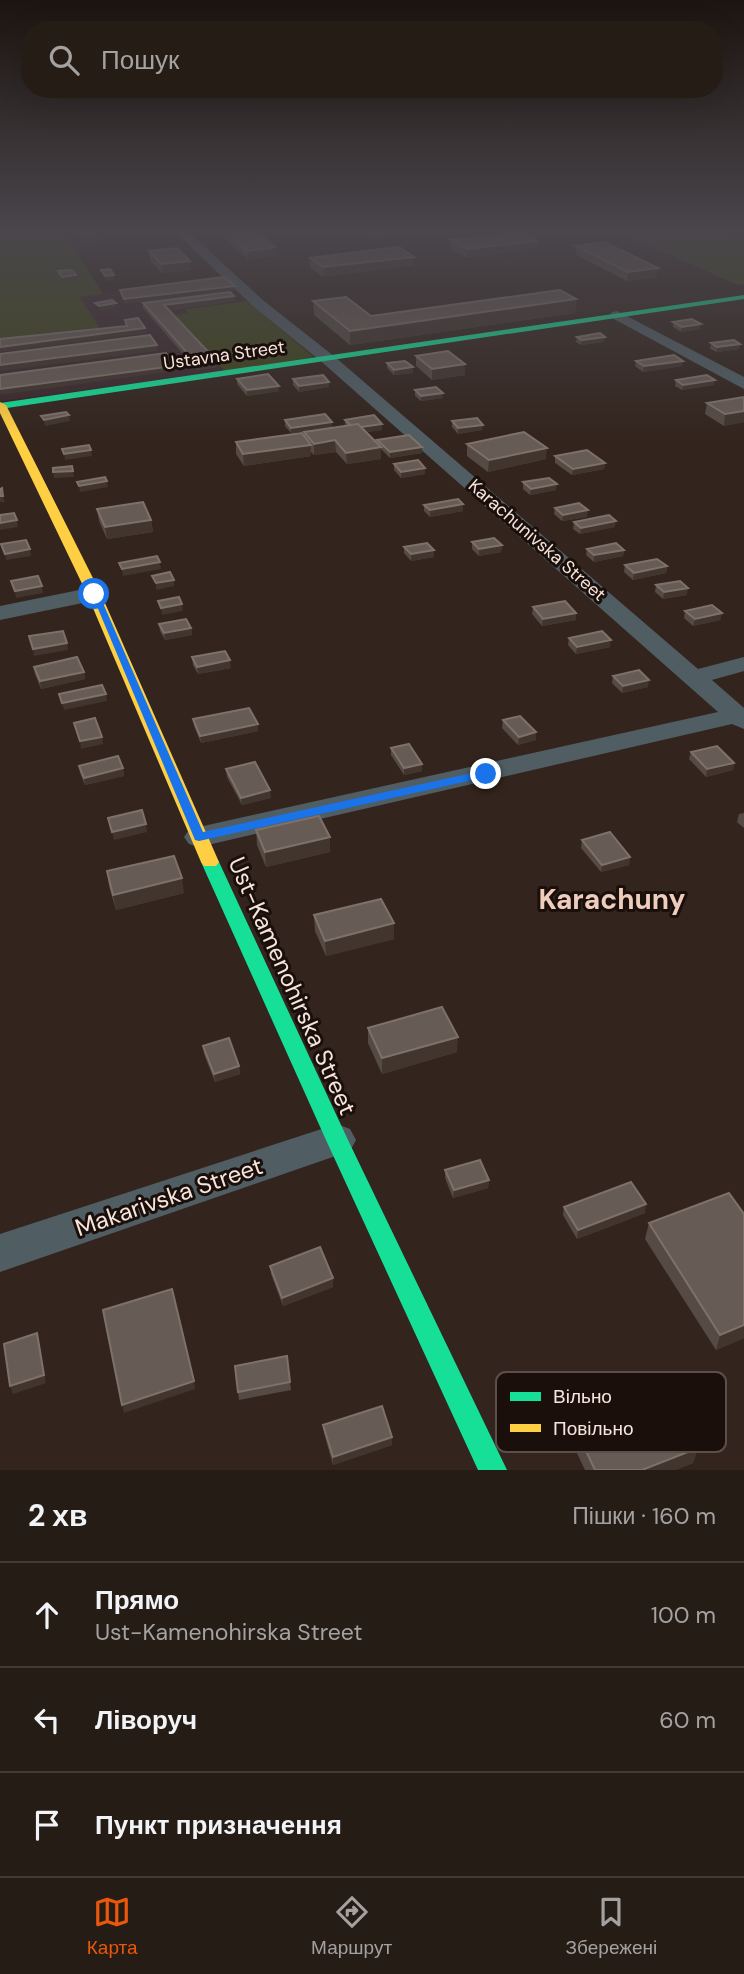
<!DOCTYPE html>
<html lang="uk">
<meta charset="utf-8">
<style>
body{margin:0;font-family:"DM Sans",sans-serif;background:#2e251f;color:#f1f3f6}
.stop{position:absolute;width:21px;height:21px;margin:-16px;border:5px solid #1a73e8;border-radius:50%;background:#fff}
.stop.end{background:#1a73e8;border-color:#fff;box-shadow:0 2px 7px #0008}
.list{margin:0;padding:0;list-style:none}
h2{display:flex;justify-content:space-between;align-items:center;height:91px;margin:0;padding:0 28px;font-size:30px}
h2 small{font-size:23px;font-weight:400;color:#a4a1a1}
.list li{display:grid;grid-template-columns:46px 1fr auto;gap:21px;align-items:center;box-sizing:border-box;height:105px;padding:0 28px;border-top:2px solid #423a35}
.list b{display:block;font-size:26px;white-space:nowrap}
.list p{margin:0;font-size:23px;white-space:nowrap;color:#a4a1a1}
.list em{font-size:23px;font-style:normal;color:#a4a1a1}
.icon{flex:none;width:38px;height:38px;fill:none;stroke:currentColor;stroke-width:2;stroke-linecap:round;stroke-linejoin:round}
.map{position:relative;flex:none;width:744px;height:1470px;overflow:hidden}
.search{position:absolute;background:#261c16;box-shadow:0 7px 28px #0002;left:21px;right:21px;top:21px;height:77px;display:flex;align-items:center;gap:18px;box-sizing:border-box;padding:0 24px;border-radius:28px;color:#a4a1a1;font-size:26px}
.sheet{height:406px;background:#261c16}
nav{display:flex;justify-content:space-around;align-items:center;box-sizing:border-box;height:98px;border-top:2px solid #423a35;background:#261c16;font-size:19px;color:#a4a1a1}
nav a{display:grid;justify-items:center;gap:4px}
nav .on{color:#ea580c}
.map>svg:first-child{display:block}
.industrial{fill:#3c292e}
.green{fill:#3e451b}
.lines{fill:none;stroke-linecap:round;stroke-linejoin:round}
.street{fill:#505e64;fill-rule:evenodd}
.fast{fill:#16e098;fill-rule:evenodd}
.slow{fill:#ffcf43;fill-rule:evenodd}
.wall{fill:#564b44}
.shaded-wall{fill:#41352e}
.building{fill:#675b55;stroke:#7e716a;stroke-width:2}
.route{fill:#1a73e8}
.labels{text-anchor:middle;stroke-width:6;stroke-linejoin:round;paint-order:stroke}
.far-street-label{font-size:18px;fill:#f6e5dd;stroke:#1a0f0a}
.near-street-label{font-size:24px;fill:#f6e5dd;stroke:#1a0f0a}
.district-label{font-size:28px;font-weight:bold;fill:#eecdbd;stroke:#1a0f0a}
.key{fill:#1a0f0a;stroke:#5c4f49;stroke-width:2}
.key-label{font-size:19px;fill:#f6e5dd}
</style>
<div class="map">
<svg width="744" height="1470" viewBox="0 0 744 1470">
<rect width="100%" height="100%" fill="#33251e"/>
<path class="industrial" d="M224,279L247,301L187,308L225,371L0,401V341L100,329L80,296Z"/>
<path class="green" d="M0,229H62L103,294L80,297L101,330L0,340Z
M716,229L744,240V284L738,285L614,230Z
M247,301L314,357L225,371L173,316L188,313L186,309Z"/>
<g class="lines">
<path class="street" d="M172,229H185L264,301L335,357L698,669L744,657V671L712,680L744,708V729L732,724L199,847L189,844L184,837L189,830L199,827L718,712L323,363L254,307Z
M617,311L744,377V389L612,318L610,315L612,312Z
M94,587L102,589L105,594L102,599L0,620V606Z
M337,1124L350,1129L356,1140L350,1151L0,1272V1234Z"/>
<path class="fast" d="M744,295V299L0,409V403Z
M210,856L216,858L219,862L348,1140L507,1470H478L326,1140L201,862L204,858Z"/>
<path class="slow" d="M0,402L6,405L101,594L219,862L216,866H204L201,862L87,594L0,413Z"/>
</g>
<path class="wall" d="M76,229H153L154,234L84,241Z
M213,229H253L276,256L248,259Z
M360,229H457L375,239Z
M451,240L537,241L536,249L466,258L451,249Z
M576,246L658,268L656,277L627,281L576,255Z
M149,251L191,270L162,273L150,260Z
M310,258L414,265L323,277L310,267Z
M576,299L575,313L350,345L314,315L313,301L371,316Z
M235,301L169,310L217,361V367L197,370L143,308V303Z
M673,322L700,329L681,332L673,327Z
M577,337L604,342L581,345L576,342Z
M711,343L739,349L717,352L710,349Z
M416,356L465,375L432,380L416,366Z
M636,361L682,366L643,372L635,366Z
M387,363L413,373L394,375L387,368Z
M237,379L279,391L247,396L237,384Z
M293,379L329,387L299,392L293,385Z
M676,380L714,385L682,390L675,386Z
M415,390L443,398L421,401L415,396Z
M744,397V422L724,426L705,414L707,403Z
M285,420L332,427L291,433L285,426Z
M345,420L382,430L366,432L377,444V440L422,447V453L390,458L381,449V459L347,464L336,452L314,455L311,452V456L244,466L236,454V442L304,436V432L345,426Z
M452,421L482,430L458,434L452,427Z
M467,444L546,459L488,472L467,456Z
M555,456L605,463L604,469L572,475L555,463Z
M394,464L425,468V474L401,478L394,470Z
M523,482L556,490L530,495L523,489Z
M424,505L463,511L430,517L424,511Z
M555,508L587,517L562,521L554,514Z
M97,509L151,520L153,532L107,539L99,521Z
M574,522L615,527L580,534L573,529Z
M472,542L502,545L501,552L479,556L472,549Z
M404,547L434,557L411,561L404,553Z
M587,549L624,550L623,556L594,562L586,555Z
M625,565L667,566L666,573L633,580L624,572Z
M656,585L687,595L663,599L655,592Z
M533,607L576,613V620L542,626L532,614Z
M685,611L722,613L720,620L693,626L684,618Z
M159,624L191,628L192,635L165,640L160,631Z
M569,638L610,647L576,654L568,645Z
M192,657L231,668L198,674L193,665Z
M34,667L84,672L85,679L41,689L35,674Z
M613,676L648,687L622,693L612,683Z
M193,719L258,731L201,743L194,726Z
M503,720L536,732V740L518,745L502,728Z
M391,748L422,764V771L404,775L391,755Z
M691,752L734,763L733,770L706,777L689,759Z
M79,766L123,768L124,776L85,785L80,773Z
M226,769L271,798L242,805L227,777Z
M744,813V828L737,822L739,814Z
M256,830L330,852L266,867L257,845Z
M582,840L630,857L629,865L601,872L581,848Z
M107,871L184,893L116,910L109,886Z
M314,915L394,939L326,956L315,931Z
M368,1028L457,1052L382,1074L368,1043Z
M203,1046L239,1066L240,1074L215,1082L204,1054Z
M445,1170L489,1180L488,1188L453,1198L445,1178Z
M564,1207L645,1213L577,1239L563,1215Z
M649,1223L744,1338L716,1350L645,1239Z
M270,1266L333,1287L283,1306L271,1274Z
M235,1366L290,1382L291,1390L239,1400Z
M323,1425L392,1445L333,1465L324,1433Z
M577,1432L698,1448L693,1463L675,1470H585L574,1447Z"/>
<path class="shaded-wall" d="M118,229H153L154,234L84,241L83,233Z
M419,229H457L375,239V234Z
M537,241L536,249L466,258L467,249Z
M275,247L276,256L248,259L247,251Z
M414,257V265L323,277V267Z
M190,261L191,270L162,273L161,264Z
M658,268L656,277L627,281L628,272Z
M76,275L77,280L63,281L62,277Z
M114,275V280L105,281V276Z
M235,286V291L124,304V299Z
M234,296L235,301L165,310L164,305Z
M576,299L575,313L350,345V331Z
M116,303V308L99,311V306Z
M701,324L700,329L681,332L682,327Z
M145,328L146,333L0,352V347Z
M605,337L604,342L581,345L582,340Z
M740,344L739,349L717,352V347Z
M157,345L158,351L0,371V365Z
M217,361V367L197,370V364Z
M683,361L682,366L643,372L644,366Z
M465,364V375L432,380V369Z
M174,366L175,371L0,395V389Z
M413,367V373L394,375V370Z
M715,380L714,385L682,390L683,385Z
M329,382V387L299,392V386Z
M279,386V391L247,396V390Z
M443,393V398L421,401V396Z
M744,411V422L724,426L725,414Z
M69,415L70,421L45,426L44,420Z
M332,422V427L291,433V428Z
M382,424V430L353,434V428Z
M483,425L482,430L458,434V428Z
M335,440L336,452L314,455V444Z
M311,445V456L244,466L243,454Z
M381,447V459L347,464L346,453Z
M422,447V453L390,458V452Z
M547,448L546,459L488,472L489,460Z
M91,450L92,456L65,460L64,454Z
M605,463L604,469L572,475L573,469Z
M425,468V474L401,478V472Z
M73,471L74,477L54,478L53,472Z
M107,481L108,487L80,492L79,486Z
M557,484L556,490L530,495L531,489Z
M0,496H3L5,502H0Z
M463,504V511L430,517V510Z
M588,510L587,517L562,521L563,515Z
M17,520L18,527L0,530V523Z
M151,520L153,532L107,539L105,527Z
M616,521L615,527L580,534L581,528Z
M502,545L501,552L479,556V549Z
M30,549L31,556L6,560L5,554Z
M434,550V557L411,561V554Z
M624,550L623,556L594,562V555Z
M160,562L161,569L123,576L122,569Z
M667,566L666,573L633,580L634,573Z
M174,580V586L156,590V583Z
M42,586L43,593L16,598L15,591Z
M688,588L687,595L663,599L664,592Z
M182,604L183,611L162,615L161,608Z
M576,613V620L542,626L543,619Z
M722,613L720,620L693,626L695,619Z
M191,628L192,635L165,640L164,633Z
M611,640L610,647L576,654L577,647Z
M67,643L68,650L34,656L33,649Z
M230,660L231,668L198,674L197,667Z
M84,672L85,679L41,689L40,681Z
M649,680L648,687L622,693L623,686Z
M106,694L107,701L64,710L62,703Z
M258,724V731L201,743L200,736Z
M536,732V740L518,745L519,737Z
M102,737L103,744L81,749L80,741Z
M734,763L733,770L706,777L707,769Z
M422,764V771L404,775V768Z
M123,768L124,776L85,785L84,778Z
M270,790L271,798L242,805L241,798Z
M146,824L147,832L114,840L112,832Z
M330,837V852L266,867L265,852Z
M630,857L629,865L601,872L602,865Z
M182,878L184,893L116,910L113,895Z
M394,923V939L326,956L325,941Z
M458,1037L457,1052L382,1074V1058Z
M239,1066L240,1074L215,1082L214,1074Z
M489,1180L488,1188L453,1198L454,1190Z
M646,1204L645,1213L577,1239L578,1230Z
M333,1278V1287L283,1306L282,1298Z
M744,1325V1338L716,1350L720,1335Z
M37,1333L46,1383L13,1394L10,1386Z
M194,1381L195,1389L124,1413L122,1405Z
M392,1437V1445L333,1465V1457Z
M698,1448L693,1463L675,1470H642Z"/>
<path class="building" d="M80,229H118L83,233Z
M222,229H253L275,247L247,251Z
M367,229H419L375,234Z
M520,232L537,241L467,249L451,240Z
M604,242L658,268L628,272L576,246Z
M399,247L414,257L323,267L310,258Z
M177,248L190,261L161,264L149,251Z
M110,269L114,275L105,276L101,270Z
M72,270L76,275L62,277L58,271Z
M224,277L235,286L124,299L120,290Z
M560,290L576,299L350,331L313,301L346,297L371,316Z
M230,292L234,296L164,305L217,361L197,364L143,303Z
M112,300L116,303L99,306L95,303Z
M138,318L145,328L0,347V339L127,326L125,320Z
M692,319L701,324L682,327L673,322Z
M600,333L605,337L582,340L577,337Z
M150,335L157,345L0,365V354Z
M734,340L740,344L717,347L711,343Z
M448,351L465,364L432,369L416,356Z
M166,353L174,366L0,389V375Z
M674,355L683,361L644,366L636,361Z
M405,361L413,367L394,370L387,363Z
M268,374L279,386L247,390L237,379Z
M323,375L329,382L299,386L293,379Z
M707,375L715,380L683,385L676,380Z
M436,387L443,393L421,396L415,390Z
M744,397V411L725,414L707,403Z
M66,412L69,415L44,420L41,416Z
M325,414L332,422L291,428L285,420Z
M374,415L382,424L361,427L358,424L350,425L345,420Z
M477,418L483,425L458,428L452,421Z
M358,424L381,447L346,453L335,440L314,444L304,432Z
M524,432L547,448L489,460L467,444Z
M302,433L311,445L243,454L236,442Z
M409,435L422,447L390,452L377,440Z
M89,445L91,450L64,454L62,449Z
M587,450L605,463L573,469L555,456Z
M418,460L425,468L401,472L394,464Z
M72,466L73,471L53,472V468Z
M105,477L107,481L79,486L77,482Z
M549,478L557,484L531,489L523,482Z
M2,488L3,496H0V489Z
M458,499L463,504L430,510L424,505Z
M143,502L151,520L105,527L97,509Z
M579,503L588,510L563,515L555,508Z
M14,513L17,520L0,523V515Z
M609,515L616,521L581,528L574,522Z
M494,538L502,545L479,549L472,542Z
M26,540L30,549L5,554L1,544Z
M427,543L434,550L411,554L404,547Z
M616,543L624,550L594,555L587,549Z
M157,556L160,562L122,569L119,563Z
M657,559L667,566L634,573L625,565Z
M170,572L174,580L156,583L152,576Z
M38,576L42,586L15,591L11,581Z
M680,581L688,588L664,592L656,585Z
M179,597L182,604L161,608L158,601Z
M565,601L576,613L543,619L533,607Z
M712,605L722,613L695,619L685,611Z
M186,619L191,628L164,633L159,624Z
M63,631L67,643L33,649L29,636Z
M602,631L611,640L577,647L569,638Z
M225,651L230,660L197,667L192,657Z
M77,657L84,672L40,681L34,667Z
M639,670L649,680L623,686L613,676Z
M102,685L106,694L62,703L59,694Z
M249,708L258,724L200,736L193,719Z
M520,716L536,732L519,737L503,720Z
M95,718L102,737L80,741L74,723Z
M409,744L422,764L404,768L391,748Z
M717,746L734,763L707,769L691,752Z
M118,756L123,768L84,778L79,766Z
M255,762L270,790L241,798L226,769Z
M142,810L146,824L112,832L108,818Z
M319,816L330,837L265,852L256,830Z
M610,832L630,857L602,865L582,840Z
M174,856L182,878L113,895L107,871Z
M381,899L394,923L325,941L314,915Z
M442,1007L458,1037L382,1058L368,1028Z
M229,1038L239,1066L214,1074L203,1046Z
M480,1160L489,1180L454,1190L445,1170Z
M631,1182L646,1204L578,1230L564,1207Z
M729,1193L744,1214V1325L720,1335L649,1223Z
M320,1247L333,1278L282,1298L270,1266Z
M172,1289L194,1381L122,1405L103,1310Z
M37,1333L44,1375L10,1386L4,1344Z
M287,1356L290,1382L238,1392L235,1366Z
M669,1396L698,1448L642,1470H595L577,1432Z
M382,1406L392,1437L333,1457L323,1425Z"/>
<linearGradient id="sky" x2="0" y2="1"><stop stop-color="#1c1410"/><stop offset="0.53" stop-color="#4a464c"/><stop offset="1" stop-color="#4a464c" stop-opacity="0"/></linearGradient>
<rect width="744" height="435" fill="url(#sky)"/>
<path class="route" d="M91,592L99,594L203,832L486,770L492,774L486,777L199,841L195,840Z"/>
<g class="labels">
<g class="far-street-label">
<text transform="translate(224 355) rotate(-8)" y="6">Ustavna Street</text>
<text transform="translate(537 540) rotate(41)" y="6">Karachunivska Street</text>
</g>
<g class="near-street-label">
<text transform="translate(292 986) rotate(66)" y="8">Ust-Kamenohirska Street</text>
<text transform="translate(169 1197) rotate(-19)" y="8">Makarivska Street</text>
</g>
<g class="district-label">
<text x="612" y="909">Karachuny</text>
</g>
</g>
<rect x="496" y="1372" width="230" height="80" rx="10" class="key"/>
<rect x="510" y="1392" width="31" height="9" fill="#16e098"/>
<rect x="510" y="1424" width="31" height="8" fill="#ffcf43"/>
<g class="key-label">
<text x="553" y="1403">Вільно</text>
<text x="553" y="1435">Повільно</text>
</g>
</svg>
<div class="stop" style="left:94px;top:594px"></div>
<div class="stop end" style="left:486px;top:774px"></div>
<div class="search"><svg class="icon" aria-label="search" viewBox="0 0 24 24"><circle cx="10" cy="10" r="6"/><path d="M15 15l6 6"/></svg>Пошук</div>
</div>
<section class="sheet">
<h2>2 хв<small>Пішки · 160 m</small></h2>
<ul class="list">
<li><svg class="icon" aria-label="ahead" viewBox="0 0 24 24"><path d="M12 20V5M6 11l6-6 6 6"/></svg><div><b>Прямо</b><p>Ust-Kamenohirska Street</p></div><em>100 m</em></li>
<li><svg class="icon" aria-label="left" viewBox="0 0 24 24"><path d="M17 20v-9H6M10 6l-5 5 5 5"/></svg><div><b>Ліворуч</b></div><em>60 m</em></li>
<li><svg class="icon" aria-label="arrive" viewBox="0 0 24 24"><path d="M6 21V4h12l-3 4 3 4H6"/></svg><div><b>Пункт призначення</b></div></li>
</ul>
</section>
<nav>
<a class="on"><svg class="icon" aria-label="map" viewBox="0 0 24 24"><path d="M3 6l6-2 6 2 6-2v14l-6 2-6-2-6 2zM9 4v14M15 6v14"/></svg>Карта</a>
<a><svg class="icon" aria-label="directions" viewBox="0 0 24 24"><path d="M12 3l9 9-9 9-9-9zM9 14v-3h6M13 9l2 2-2 2"/></svg>Маршрут</a>
<a><svg class="icon" aria-label="saved" viewBox="0 0 24 24"><path d="M7 4h10v16l-5-4-5 4z"/></svg>Збережені</a>
</nav>
